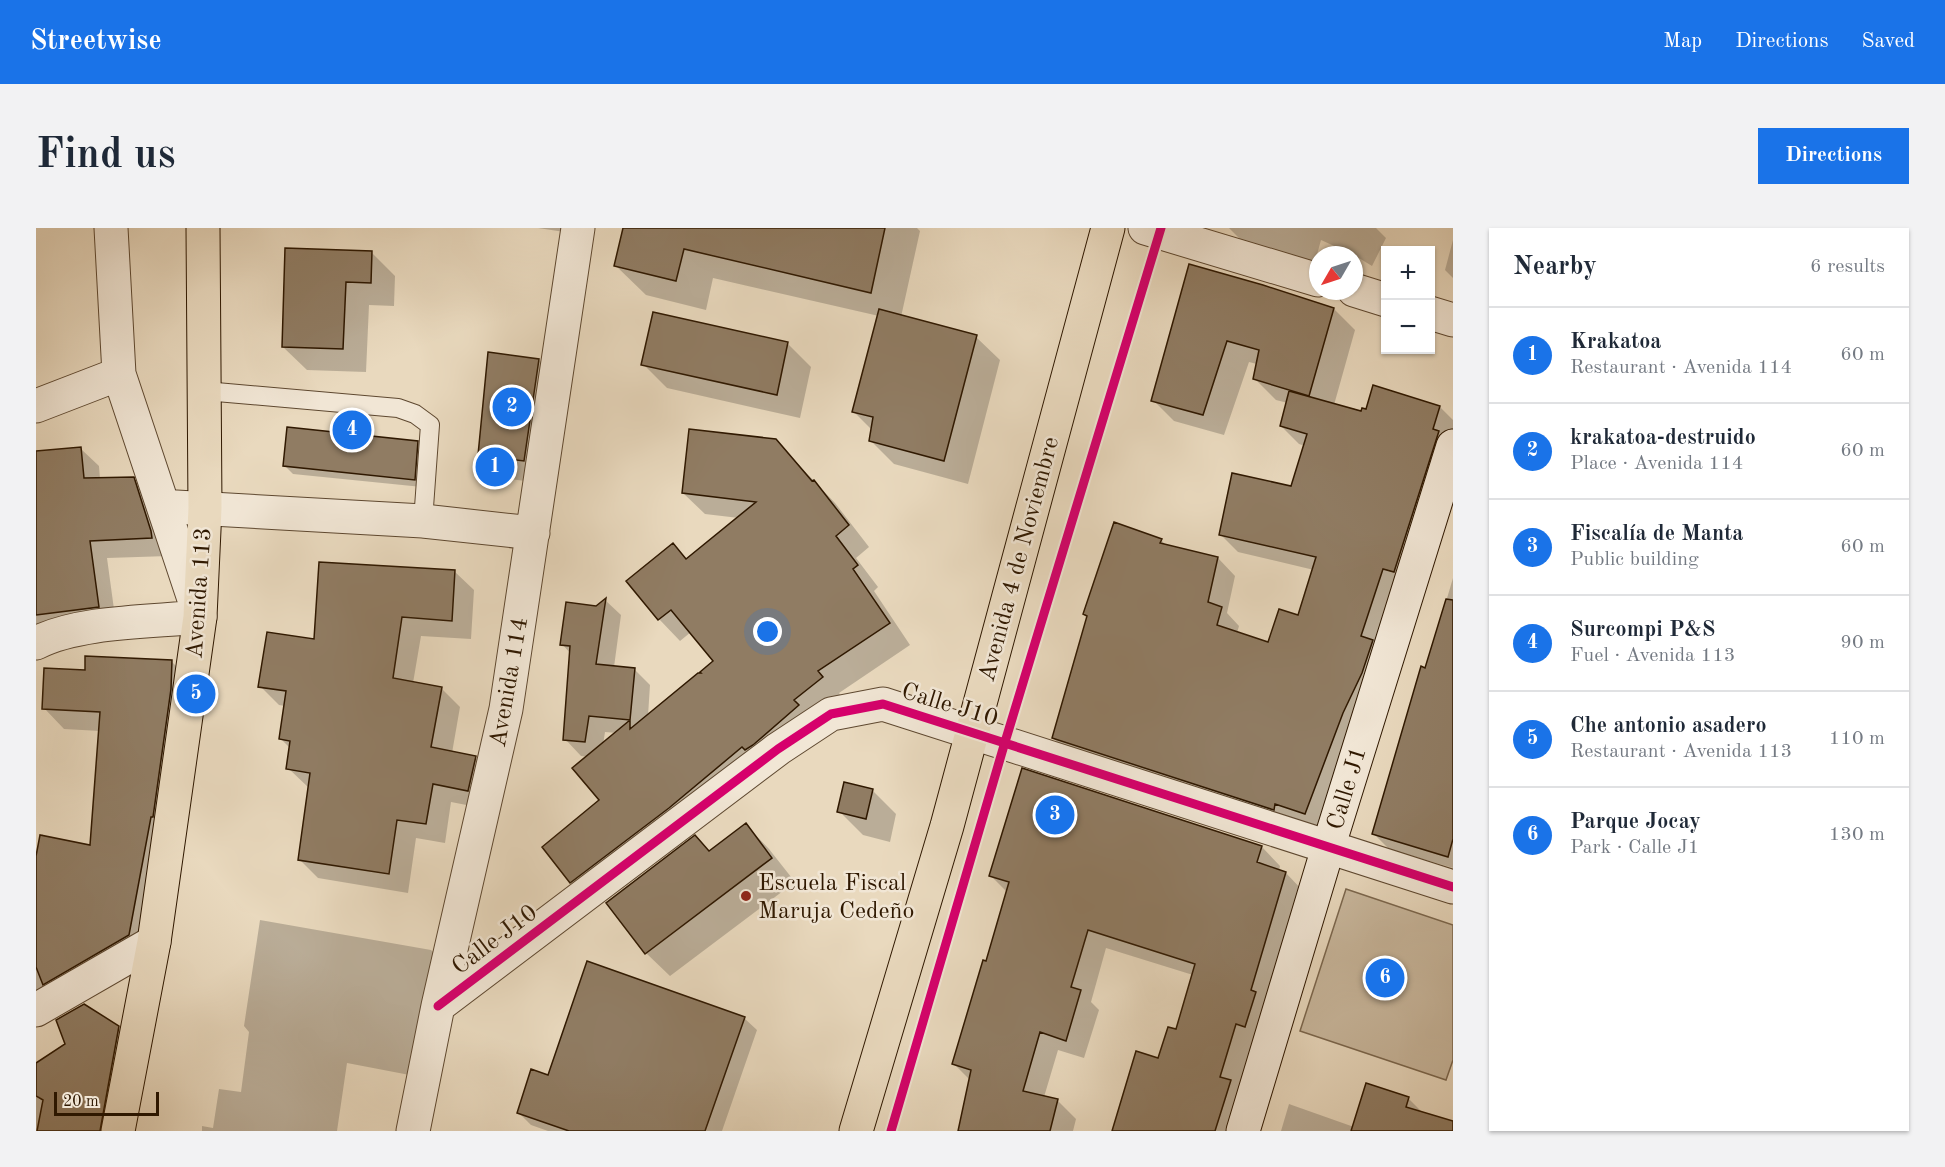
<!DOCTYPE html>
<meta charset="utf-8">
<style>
body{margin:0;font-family:"Old Standard TT",serif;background:#f2f2f3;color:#1f2937}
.controls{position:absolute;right:18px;top:18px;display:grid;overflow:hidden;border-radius:0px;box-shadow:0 2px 4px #0004}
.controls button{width:54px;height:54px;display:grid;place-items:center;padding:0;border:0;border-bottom:2px solid #e0e1e3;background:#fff;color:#1f2937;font:30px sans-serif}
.compass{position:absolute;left:1273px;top:18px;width:54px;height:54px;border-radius:50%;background:#fff;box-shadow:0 2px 4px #0004;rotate:231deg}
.scale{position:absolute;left:18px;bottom:15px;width:105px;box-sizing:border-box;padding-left:6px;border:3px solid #2f1800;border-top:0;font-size:16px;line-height:21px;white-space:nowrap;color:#2f1800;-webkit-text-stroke:4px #f1e6d5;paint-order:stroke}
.you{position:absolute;left:732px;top:404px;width:21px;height:21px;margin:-15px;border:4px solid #fff;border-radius:50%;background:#1a73e8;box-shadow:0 0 0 9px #1a73e833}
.badge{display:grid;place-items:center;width:39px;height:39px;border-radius:50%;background:#1a73e8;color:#fff;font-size:20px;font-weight:700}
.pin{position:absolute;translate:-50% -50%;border:3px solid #fff;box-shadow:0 2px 6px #0006}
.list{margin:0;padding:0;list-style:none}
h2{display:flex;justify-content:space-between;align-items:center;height:78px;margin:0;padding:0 24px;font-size:26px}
h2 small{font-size:20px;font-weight:400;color:#747a83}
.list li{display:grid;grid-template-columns:39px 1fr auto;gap:18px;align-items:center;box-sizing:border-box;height:96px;padding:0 24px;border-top:2px solid #e0e1e3}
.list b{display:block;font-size:22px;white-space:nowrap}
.list p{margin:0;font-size:20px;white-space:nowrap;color:#747a83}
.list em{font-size:20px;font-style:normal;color:#747a83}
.map{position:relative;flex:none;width:1417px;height:903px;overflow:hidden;border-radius:0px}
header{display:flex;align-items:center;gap:36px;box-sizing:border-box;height:84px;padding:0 30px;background:#1a73e8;color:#fff}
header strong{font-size:28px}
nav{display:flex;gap:33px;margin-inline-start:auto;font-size:21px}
.intro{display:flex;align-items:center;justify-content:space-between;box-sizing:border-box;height:144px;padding:0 36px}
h1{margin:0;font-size:42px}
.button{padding:15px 27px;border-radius:0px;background:#1a73e8;color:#fff;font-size:21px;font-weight:700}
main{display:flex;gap:36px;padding:0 36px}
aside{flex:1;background:#fff;border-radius:0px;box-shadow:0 2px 4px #0004}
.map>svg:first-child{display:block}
.green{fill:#c9b89e;stroke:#7c684f;stroke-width:1.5}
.shadow{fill:#0003;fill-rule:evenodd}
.building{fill:#907c63;stroke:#2f1800;stroke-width:1.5}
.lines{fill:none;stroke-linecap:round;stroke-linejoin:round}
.lane-casing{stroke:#5e4830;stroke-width:20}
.street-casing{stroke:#5e4830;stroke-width:35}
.secondary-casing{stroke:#2f1800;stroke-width:35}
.primary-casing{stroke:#2f1800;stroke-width:35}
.lane{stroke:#f1e6d5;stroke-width:18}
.street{stroke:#f1e6d5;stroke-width:33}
.secondary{stroke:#f1e6d5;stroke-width:33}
.primary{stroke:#e9d9be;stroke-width:33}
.cycleway-casing{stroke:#f1e6d5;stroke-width:13}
.cycleway{stroke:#d6006c;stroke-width:9}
.poi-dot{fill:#8f2418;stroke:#f1e6d5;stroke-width:2}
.labels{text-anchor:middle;stroke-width:5;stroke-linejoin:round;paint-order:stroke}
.street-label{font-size:24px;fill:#2f1800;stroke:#f1e6d5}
.poi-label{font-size:24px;fill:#2f1800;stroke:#f1e6d5;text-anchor:start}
</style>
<header>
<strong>Streetwise</strong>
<nav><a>Map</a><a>Directions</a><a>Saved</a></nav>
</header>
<div class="intro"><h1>Find us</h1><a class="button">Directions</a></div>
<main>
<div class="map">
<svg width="1417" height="903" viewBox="0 0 1417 903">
<rect width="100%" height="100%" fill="#e9d9be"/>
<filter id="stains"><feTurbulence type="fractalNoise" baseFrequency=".00333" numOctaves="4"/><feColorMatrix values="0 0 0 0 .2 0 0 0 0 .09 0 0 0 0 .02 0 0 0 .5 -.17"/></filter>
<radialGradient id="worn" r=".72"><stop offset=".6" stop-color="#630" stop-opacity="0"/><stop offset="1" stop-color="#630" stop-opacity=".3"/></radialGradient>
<path class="green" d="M1310,661L1417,697V832L1410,852L1264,803Z"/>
<path class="shadow" d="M502,0H556L555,8Z
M589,0H881L884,3L865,89L940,109L964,132L932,256L858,236L834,212L836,202L818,184L843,88L677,50L670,82L610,67L580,38Z
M1193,0H1340L1350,10L1336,38L1318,27L1285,12L1279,34L1208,15Z
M1417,12V50L1409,42Z
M335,24L359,48L358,78L333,77L330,144L271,142L247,119Z
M1154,38L1298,81L1319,102L1298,177L1326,185L1404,179L1417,192V211L1287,602L1035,528L1017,510L1125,312L1131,318L1182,330L1199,348L1191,385L1203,398L1201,405L1233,416L1263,389L1278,342L1202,324L1185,307L1256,259L1269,218L1263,216L1245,198L1252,175L1240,172L1218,150L1221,136L1213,134L1188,207L1138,193L1117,172Z
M751,115L775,139L764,190L631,160L607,136Z
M503,132L526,156L512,256L467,250L443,227Z
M739,212L799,275L833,319L820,330L842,359L838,363L874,417L803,465L807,471L557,675L535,654L565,572L553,529L545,528L529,511L535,426L526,416L569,372L585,387L578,439L598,441L614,457L612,488L668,447L679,434L655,404L644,413L623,391L637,317L651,332L703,290L669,286L647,265ZM569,504L581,505L567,517Z
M381,214L389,222L386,259L257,246L249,238Z
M45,221L63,238L64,251L97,250L115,268L133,328L71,330L80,396L0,406V233Z
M418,343L438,362L435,411L385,408L377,455L405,460L424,479L416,525L439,529L458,548L451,581L415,574L409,615L380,610L372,665L282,650L263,631L273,560L252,540L255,521L244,510L249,478L243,477L224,458L280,413Z
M1417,350V640L1353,621L1338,606L1390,441Z
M135,433L156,454L113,728L0,784V636L6,606L10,610L56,619L64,503L28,501L8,480L50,443Z
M836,562L860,586L854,614L827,607L803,583Z
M710,597L733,621L759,654L634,748L610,725L674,624Z
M1226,619L1244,638L1243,643L1250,645L1268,664L1203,903H1084L1141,803L1157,747L1070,720L1055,774L1063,782L1048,830L1022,822L1008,869L1021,872L1040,891L1037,903H924L935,853L918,836L951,735L971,664L955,648Z
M224,692L395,722L411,737L384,849L311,835L301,903H166V898L177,900L183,861L205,864L213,804L208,798Z
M708,790L721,802L686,903H512L495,897L482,884L513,849Z
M22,793L82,799L106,823L91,903H64Z
M0,852L33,903H0Z
M1331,857L1373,871L1388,886L1417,903H1245L1253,876L1318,899Z"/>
<path class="building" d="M587,0H849L835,65L648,21L640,53L578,38Z
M249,20L336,23L335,55L310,54L307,121L246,119Z
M1153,36L1227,57L1298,80L1273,168L1217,151L1223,122L1191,113L1167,187L1115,173Z
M843,81L941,107L908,233L833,213L837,189L816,184Z
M617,84L752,114L741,167L605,137Z
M452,124L503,131L488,233L442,227Z
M1337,157L1404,178L1397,201L1403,203L1358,344L1347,341L1325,408L1337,412L1326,445L1307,485L1269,586L1239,576L1238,582L1016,510L1051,388L1047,386L1078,294L1126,311L1124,315L1182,329L1172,374L1186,379L1181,397L1232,414L1243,381L1262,387L1280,329L1183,307L1196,245L1255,258L1271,206L1244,198L1253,163L1325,183L1326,180L1330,181Z
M251,199L382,213L379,252L247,238Z
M653,201L740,211L776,253L778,252L813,297L800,308L822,337L817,341L854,395L782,443L787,449L758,472L763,477L717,517L709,522L706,519L633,580L534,655L506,619L563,572L536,540L594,492V501L662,445H665L664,444L677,433L635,382L622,392L590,353L637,315L650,331L720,274L646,265Z
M45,219L48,250L98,249L115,303L116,310L54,313L63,379L0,387V223Z
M283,334L419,342L416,393L366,389L357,450L406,459L395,519L440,528L432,563L397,556L390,596L361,592L353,646L262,632L274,545L250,541L254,513L243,511L250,463L222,459L231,404L278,411Z
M570,370L560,436L599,440L594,492L553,488L549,514L527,512L534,418L524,417L530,374L560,378Z
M1410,371L1417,372V611L1412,629L1336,606L1385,438L1389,440Z
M49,428L136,432L135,461L117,589H115L93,707L7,757L0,739V628L4,607L54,617L64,484L6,481L8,440L49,442Z
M986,540L1226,618L1221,634L1250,644L1215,762L1220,764L1209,799L1200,796L1184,849L1195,852L1179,903H1076L1100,823L1122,830L1132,799L1140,801L1159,736L1052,702L1035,759L1045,762L1030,813L1004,804L987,863L1022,871L1014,903H922L935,842L916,836L947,732L950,733L973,654L953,648Z
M808,554L837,561L830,591L801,584Z
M710,595L736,630L609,726L570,675L659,607L673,623Z
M551,733L709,789L669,903H533L481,885L495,841L512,847Z
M48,776L83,798L64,903H1L7,872L0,868V835L29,816L20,792Z
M1330,855L1373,869L1370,879L1417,893V903H1315Z"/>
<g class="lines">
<defs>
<path id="lane" d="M169,163L362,180L379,186L394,197L387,293"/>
<path id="street" d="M1109,0L1282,52
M1318,62L1350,72
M1394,85L1417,92
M0,178L83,146
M140,279L387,293L497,305
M0,415C43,393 115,394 164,389L83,146L75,0
M402,778L742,521L795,486L847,476L1417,659
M0,782L118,714
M377,903L402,778L470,481L542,0"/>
<path id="secondary" d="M1207,903L1292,620L1417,218"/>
<path id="primary" d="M82,903L118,714L164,389L169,280L167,0
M820,903L911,598L1072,0"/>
</defs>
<use href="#lane" class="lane-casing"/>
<use href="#street" class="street-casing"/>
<use href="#secondary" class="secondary-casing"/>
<use href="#primary" class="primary-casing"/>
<use href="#lane" class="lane"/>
<use href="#street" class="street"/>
<use href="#secondary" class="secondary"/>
<use href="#primary" class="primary"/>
<defs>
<path id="cycleway" d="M402,778L742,521L795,486L847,476L1417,659
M855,903L969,514L1125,0"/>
</defs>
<use href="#cycleway" class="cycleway-casing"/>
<use href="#cycleway" class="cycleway"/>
</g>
<circle class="poi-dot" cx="710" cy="668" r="6"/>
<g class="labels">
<g class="street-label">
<text transform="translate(982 331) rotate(-75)" y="8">Avenida 4 de Noviembre</text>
<text transform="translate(162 365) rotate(-86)" y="8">Avenida 113</text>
<text transform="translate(472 454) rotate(-80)" y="8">Avenida 114</text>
<text transform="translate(914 476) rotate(17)" y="8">Calle J10</text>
<text transform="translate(1310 560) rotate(-73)" y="8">Calle J1</text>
<text transform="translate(458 711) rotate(-37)" y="8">Calle J10</text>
</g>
<g class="poi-label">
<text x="722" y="662">Escuela Fiscal<tspan x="722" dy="28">Maruja Cedeño</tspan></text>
</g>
</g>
<rect width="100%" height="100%" filter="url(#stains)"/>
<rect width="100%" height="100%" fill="url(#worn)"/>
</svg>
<div class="controls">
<button>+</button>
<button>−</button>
</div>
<svg class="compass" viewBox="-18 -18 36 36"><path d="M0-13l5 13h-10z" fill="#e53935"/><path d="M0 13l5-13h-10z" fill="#747a83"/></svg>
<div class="scale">20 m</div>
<div class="you"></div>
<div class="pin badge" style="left:459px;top:239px">1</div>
<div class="pin badge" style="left:476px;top:179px">2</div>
<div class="pin badge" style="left:1019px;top:587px">3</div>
<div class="pin badge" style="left:316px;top:202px">4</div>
<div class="pin badge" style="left:160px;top:466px">5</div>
<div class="pin badge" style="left:1349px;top:750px">6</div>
</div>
<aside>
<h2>Nearby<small>6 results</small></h2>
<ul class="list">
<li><span class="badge">1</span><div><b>Krakatoa</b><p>Restaurant · Avenida 114</p></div><em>60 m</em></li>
<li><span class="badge">2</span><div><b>krakatoa-destruido</b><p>Place · Avenida 114</p></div><em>60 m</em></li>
<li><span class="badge">3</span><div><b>Fiscalía de Manta</b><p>Public building</p></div><em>60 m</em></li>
<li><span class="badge">4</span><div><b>Surcompi P&amp;S</b><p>Fuel · Avenida 113</p></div><em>90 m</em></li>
<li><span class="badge">5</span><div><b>Che antonio asadero</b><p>Restaurant · Avenida 113</p></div><em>110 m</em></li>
<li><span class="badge">6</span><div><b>Parque Jocay</b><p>Park · Calle J1</p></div><em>130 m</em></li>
</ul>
</aside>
</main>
